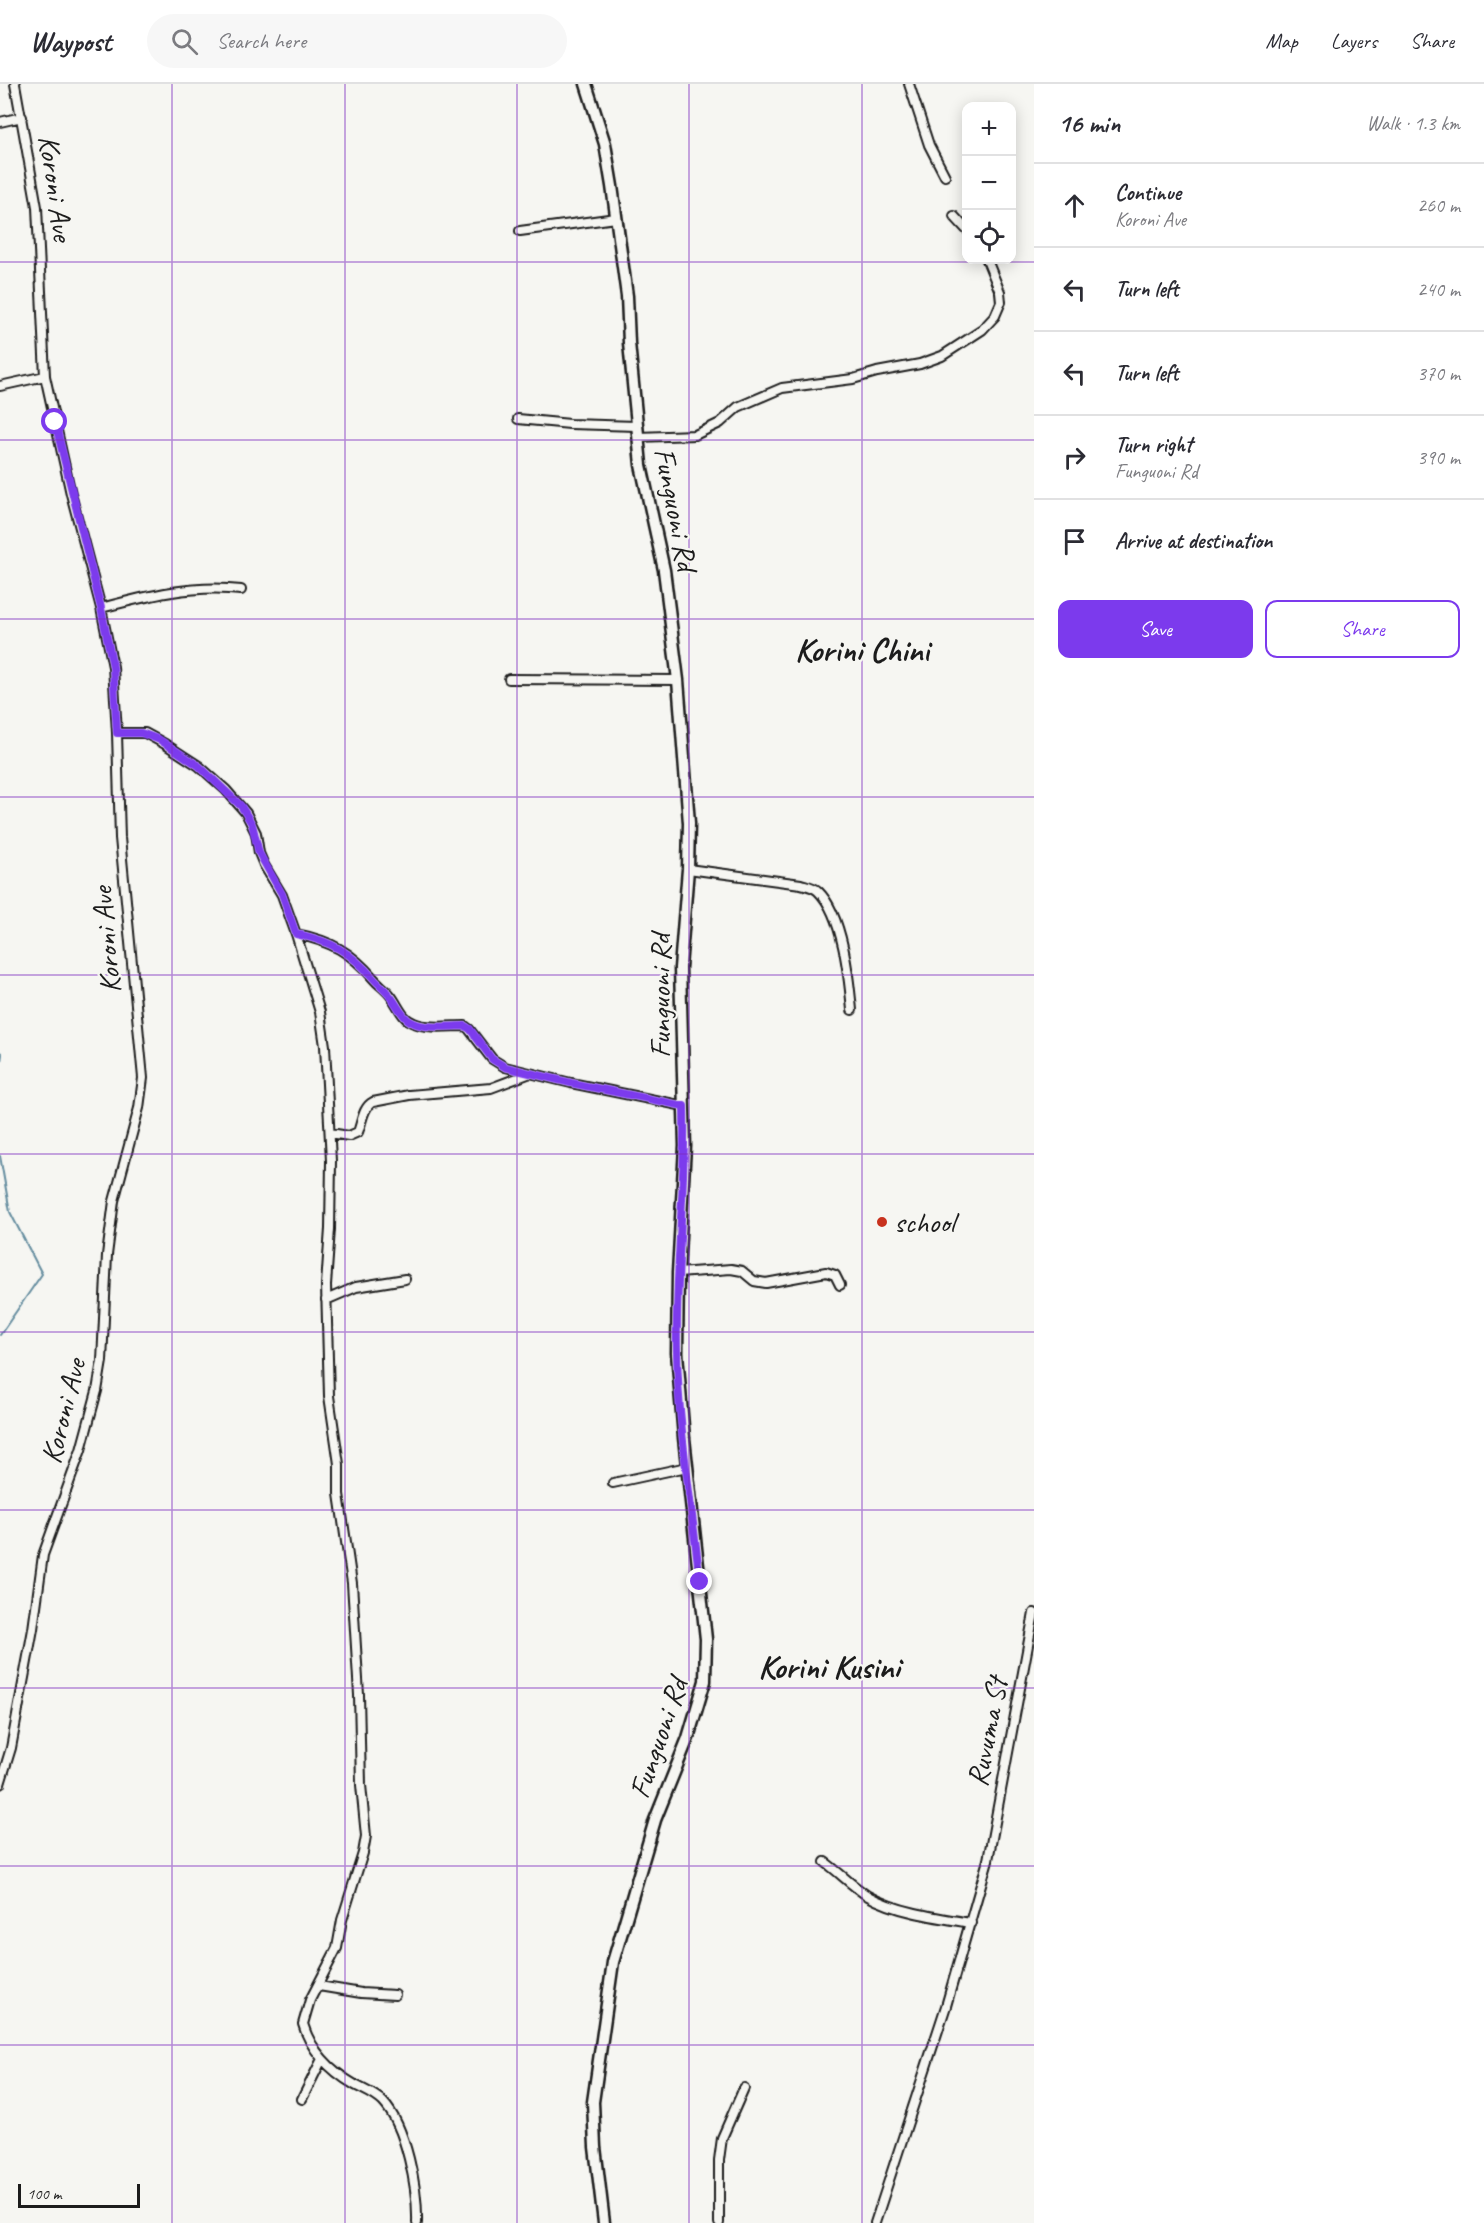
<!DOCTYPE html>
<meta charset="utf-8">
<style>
body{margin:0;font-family:Caveat,sans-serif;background:#f7f7f7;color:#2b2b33}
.controls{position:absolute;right:18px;top:18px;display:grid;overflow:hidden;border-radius:12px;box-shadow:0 3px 15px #0003}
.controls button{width:54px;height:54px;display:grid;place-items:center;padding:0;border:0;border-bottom:2px solid #e1e1e2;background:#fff;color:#2b2b33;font:30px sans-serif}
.scale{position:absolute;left:18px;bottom:15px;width:122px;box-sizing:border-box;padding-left:6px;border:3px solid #1c1c1c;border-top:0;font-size:16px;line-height:21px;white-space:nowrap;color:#1c1c1c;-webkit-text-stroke:4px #f6f6f2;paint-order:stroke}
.stop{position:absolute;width:18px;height:18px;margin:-14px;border:4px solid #7c3aed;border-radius:50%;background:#fff}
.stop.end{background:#7c3aed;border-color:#fff;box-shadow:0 2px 6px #0008}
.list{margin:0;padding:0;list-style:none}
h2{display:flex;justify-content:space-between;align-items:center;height:78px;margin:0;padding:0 24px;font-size:26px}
h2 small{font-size:20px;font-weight:400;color:#7c7c81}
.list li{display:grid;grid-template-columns:39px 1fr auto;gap:18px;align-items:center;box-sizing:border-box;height:84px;padding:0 24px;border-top:2px solid #e1e1e2}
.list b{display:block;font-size:22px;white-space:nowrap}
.list p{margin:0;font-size:20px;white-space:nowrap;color:#7c7c81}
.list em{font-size:20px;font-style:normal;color:#7c7c81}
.actions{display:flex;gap:12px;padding:18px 24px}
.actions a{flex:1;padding:14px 0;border:2px solid #7c3aed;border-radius:12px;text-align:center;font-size:21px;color:#7c3aed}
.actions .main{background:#7c3aed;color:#fff}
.icon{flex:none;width:33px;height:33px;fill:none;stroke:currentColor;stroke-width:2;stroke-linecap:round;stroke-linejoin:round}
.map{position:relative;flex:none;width:1034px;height:2139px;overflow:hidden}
header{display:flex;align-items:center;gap:36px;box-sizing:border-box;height:84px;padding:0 30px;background:#fff;border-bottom:2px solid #e1e1e2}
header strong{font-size:28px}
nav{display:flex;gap:33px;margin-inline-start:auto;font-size:21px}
.search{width:420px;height:54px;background:#f7f7f7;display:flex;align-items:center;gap:15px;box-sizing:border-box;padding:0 21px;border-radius:33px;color:#7c7c81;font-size:22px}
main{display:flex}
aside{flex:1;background:#fff}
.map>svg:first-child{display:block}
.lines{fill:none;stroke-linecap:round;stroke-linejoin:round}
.stream{stroke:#658d9f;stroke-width:2}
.street-casing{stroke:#1c1c1c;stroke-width:12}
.secondary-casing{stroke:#1c1c1c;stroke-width:15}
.street{stroke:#f6f6f2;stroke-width:8}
.secondary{stroke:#f6f6f2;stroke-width:10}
.route{stroke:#7c3aed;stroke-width:8}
.grid{fill:none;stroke:#7b2cbf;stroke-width:1.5;stroke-opacity:0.55}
.poi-dot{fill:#c8321e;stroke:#f6f6f2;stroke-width:2}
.labels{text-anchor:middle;stroke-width:4.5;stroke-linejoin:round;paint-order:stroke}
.street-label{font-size:30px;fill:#1c1c1c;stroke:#f6f6f2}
.poi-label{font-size:30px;fill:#1c1c1c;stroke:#f6f6f2;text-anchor:start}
.quarter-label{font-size:33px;font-weight:bold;fill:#1c1c1c;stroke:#f6f6f2}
</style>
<header>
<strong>Waypost</strong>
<div class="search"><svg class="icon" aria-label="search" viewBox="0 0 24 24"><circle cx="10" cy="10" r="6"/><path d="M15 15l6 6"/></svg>Search here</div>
<nav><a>Map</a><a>Layers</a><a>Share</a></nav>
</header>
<main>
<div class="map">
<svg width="1034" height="2139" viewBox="0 0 1034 2139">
<rect width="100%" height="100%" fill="#f6f6f2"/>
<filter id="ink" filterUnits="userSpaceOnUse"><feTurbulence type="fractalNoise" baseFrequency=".0167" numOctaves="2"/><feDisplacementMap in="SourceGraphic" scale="12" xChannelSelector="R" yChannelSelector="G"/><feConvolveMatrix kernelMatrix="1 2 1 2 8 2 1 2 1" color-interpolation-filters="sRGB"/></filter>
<g filter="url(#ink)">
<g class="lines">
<path class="stream" d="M0,968L2,970L0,985
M0,1072L10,1128L42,1190L0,1251"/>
<defs>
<path id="street" d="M909,0L929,61L945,92
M0,38L22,33
M954,132L966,145
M520,147L616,134
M0,302L45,292
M518,335L570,340L637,342
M638,353L695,351L720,339L738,323L782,304L853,295L877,288L920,280L942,272L982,246L995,232L1001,218L1000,208L987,176
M101,524C147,512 193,500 241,506
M509,595L678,596
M117,649H145L165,660L199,682L226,706L246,729L256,749L259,769L264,781L282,811L296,850L320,928L325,962L331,1077L330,1145L326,1201L329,1312L339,1380V1410L352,1499L359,1611L361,1701L366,1752L363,1769L342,1836L337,1864L310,1916L303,1940C311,1967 331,1987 355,2001C364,2006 375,2010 383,2018C406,2042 418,2105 417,2139
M688,785L801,800C808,802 814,803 818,807C843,831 849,894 852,926
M296,850C331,857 351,868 374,895C379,901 386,905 391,912C398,921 402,935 414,939C429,945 450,942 465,942L469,945L492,975L505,983L571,999L684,1022
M330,1049L349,1052L358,1048C362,1038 363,1023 373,1018L409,1011L491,1004L528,990
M678,1189L731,1185L742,1187L754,1197L766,1199L826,1188L835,1191L840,1201
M326,1216L356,1203L405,1195
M613,1399L687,1383
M0,1700L11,1664L33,1545L43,1471L81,1366L97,1307L102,1277L107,1171L114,1117L139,1024L143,994L120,754L117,649L113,583L101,524L71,410L45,292L37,123L15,0
M825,1778C840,1789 852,1802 868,1812C896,1828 939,1834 971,1839
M319,1902L361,1909L395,1911
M302,2015L322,1975
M719,2139V2076L722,2054L744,2004
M875,2139L946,1922L988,1776L1034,1529"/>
<path id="secondary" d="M586,0L605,60L612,102L627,212L629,259L641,381L664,486L678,596L689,739L688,785L680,884L685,1062L678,1189L677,1269L684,1354L706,1555L705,1597L688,1654L655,1736L613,1878L593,2018L595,2063L604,2139"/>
</defs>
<use href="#street" class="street-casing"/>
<use href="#secondary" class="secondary-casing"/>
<use href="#street" class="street"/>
<use href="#secondary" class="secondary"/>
</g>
</g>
<g class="lines" filter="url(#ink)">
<path class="route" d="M55,338L101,524L113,583L117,649H141L160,656L199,682L241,722L252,740L259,769L282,810L296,850C331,857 351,868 374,895C379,901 386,905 390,912C397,920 401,932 410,937C424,946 449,942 465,942L470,945L492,975L505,983L571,999L684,1022C686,1104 675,1185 677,1267C678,1344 692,1422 700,1498"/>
</g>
<path class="grid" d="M172,0V2139M345,0V2139M517,0V2139M689,0V2139M862,0V2139M0,178H1034M0,356H1034M0,535H1034M0,713H1034M0,891H1034M0,1070H1034M0,1248H1034M0,1426H1034M0,1604H1034M0,1782H1034M0,1961H1034"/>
<circle class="poi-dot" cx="882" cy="1138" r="6"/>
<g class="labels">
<g class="street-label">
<text transform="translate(56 104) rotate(82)" y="10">Koroni Ave</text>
<text transform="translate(676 425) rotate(79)" y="10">Funguoni Rd</text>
<text transform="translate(106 856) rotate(-95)" y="10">Koroni Ave</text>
<text transform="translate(660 912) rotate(-90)" y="10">Funguoni Rd</text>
<text transform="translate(63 1327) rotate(-76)" y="10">Koroni Ave</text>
<text transform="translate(987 1648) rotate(-79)" y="10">Ruvuma St</text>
<text transform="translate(658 1654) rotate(-71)" y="10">Funguoni Rd</text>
</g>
<g class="poi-label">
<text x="894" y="1148">school</text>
</g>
<g class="quarter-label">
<text x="862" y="577">Korini Chini</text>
<text x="829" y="1594">Korini Kusini</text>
</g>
</g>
</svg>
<div class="controls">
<button>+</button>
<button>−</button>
<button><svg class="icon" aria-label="locate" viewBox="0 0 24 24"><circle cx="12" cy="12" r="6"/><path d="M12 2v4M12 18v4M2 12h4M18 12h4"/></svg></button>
</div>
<div class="scale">100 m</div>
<div class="stop" style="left:55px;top:338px"></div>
<div class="stop end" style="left:700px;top:1498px"></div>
</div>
<aside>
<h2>16 min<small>Walk · 1.3 km</small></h2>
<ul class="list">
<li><svg class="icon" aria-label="ahead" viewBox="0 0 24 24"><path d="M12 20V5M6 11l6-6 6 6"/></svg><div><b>Continue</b><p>Koroni Ave</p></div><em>260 m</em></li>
<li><svg class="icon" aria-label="left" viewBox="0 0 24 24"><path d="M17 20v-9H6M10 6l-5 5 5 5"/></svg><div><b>Turn left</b></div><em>240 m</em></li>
<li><svg class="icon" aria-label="left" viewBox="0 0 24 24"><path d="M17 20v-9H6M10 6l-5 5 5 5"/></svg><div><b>Turn left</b></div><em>370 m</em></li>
<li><svg class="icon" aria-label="right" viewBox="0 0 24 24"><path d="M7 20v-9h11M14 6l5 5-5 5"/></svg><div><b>Turn right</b><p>Funguoni Rd</p></div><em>390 m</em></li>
<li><svg class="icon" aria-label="arrive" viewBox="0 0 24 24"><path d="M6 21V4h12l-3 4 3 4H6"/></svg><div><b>Arrive at destination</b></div></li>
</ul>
<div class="actions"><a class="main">Save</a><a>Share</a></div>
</aside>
</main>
